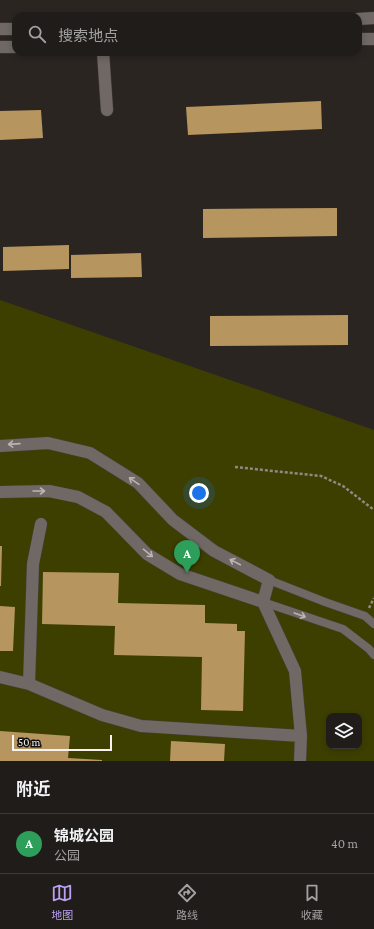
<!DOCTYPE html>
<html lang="zh">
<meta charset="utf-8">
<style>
body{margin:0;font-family:"Crimson Pro","Noto Sans SC",serif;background:#282523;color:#f1f3f6}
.controls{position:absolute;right:12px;bottom:12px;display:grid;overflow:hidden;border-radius:8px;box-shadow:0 2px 6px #0003}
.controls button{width:36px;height:36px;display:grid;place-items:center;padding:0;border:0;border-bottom:1px solid #3d3a39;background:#201c1a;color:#f1f3f6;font:20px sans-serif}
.scale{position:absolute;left:12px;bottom:10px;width:100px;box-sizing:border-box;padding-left:4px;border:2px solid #f7f3f1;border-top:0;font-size:11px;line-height:14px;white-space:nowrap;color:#f7f3f1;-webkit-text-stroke:3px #110f0e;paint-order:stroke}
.you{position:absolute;left:199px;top:493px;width:14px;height:14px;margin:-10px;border:3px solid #fff;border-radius:50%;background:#1a73e8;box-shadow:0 0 0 6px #1a73e833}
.badge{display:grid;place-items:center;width:26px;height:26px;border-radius:50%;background:#bca0f2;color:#fff;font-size:13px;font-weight:700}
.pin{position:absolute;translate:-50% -33px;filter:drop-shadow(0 1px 2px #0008)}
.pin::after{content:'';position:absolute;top:21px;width:14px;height:12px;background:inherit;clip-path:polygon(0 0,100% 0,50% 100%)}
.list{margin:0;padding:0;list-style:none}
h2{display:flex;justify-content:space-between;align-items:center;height:52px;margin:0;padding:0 16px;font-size:17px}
h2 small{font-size:13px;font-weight:400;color:#a2a1a2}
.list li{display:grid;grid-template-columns:26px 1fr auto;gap:12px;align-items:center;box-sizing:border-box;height:60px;padding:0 16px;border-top:1px solid #3d3a39}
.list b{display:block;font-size:15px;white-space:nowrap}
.list p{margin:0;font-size:13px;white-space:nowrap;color:#a2a1a2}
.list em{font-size:13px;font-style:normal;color:#a2a1a2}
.icon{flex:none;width:22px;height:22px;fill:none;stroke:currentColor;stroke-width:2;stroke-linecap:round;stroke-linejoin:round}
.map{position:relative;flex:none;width:374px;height:761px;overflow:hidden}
.search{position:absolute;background:#201c1a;box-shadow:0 2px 6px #0003;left:12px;right:12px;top:12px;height:44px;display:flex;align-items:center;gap:10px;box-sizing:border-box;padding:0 14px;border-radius:12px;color:#a2a1a2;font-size:15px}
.sheet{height:112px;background:#201c1a}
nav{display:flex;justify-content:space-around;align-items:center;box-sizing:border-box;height:56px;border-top:1px solid #3d3a39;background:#201c1a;font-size:11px;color:#a2a1a2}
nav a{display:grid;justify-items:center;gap:2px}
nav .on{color:#bca0f2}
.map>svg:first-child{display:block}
.green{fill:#3d3f00;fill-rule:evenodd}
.building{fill:#b6955f}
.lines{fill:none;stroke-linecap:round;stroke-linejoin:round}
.service-casing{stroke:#45403e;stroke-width:9}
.minor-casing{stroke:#45403e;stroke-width:13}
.secondary-casing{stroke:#45403e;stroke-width:13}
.path{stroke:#8e8986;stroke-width:2.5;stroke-dasharray:3 2;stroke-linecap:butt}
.service{stroke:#6f6864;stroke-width:8}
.minor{stroke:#6f6864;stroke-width:12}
.secondary{stroke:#6f6864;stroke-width:12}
.oneway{stroke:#bab4b2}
</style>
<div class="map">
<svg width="374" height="761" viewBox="0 0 374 761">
<rect width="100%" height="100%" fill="#2b2522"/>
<path class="green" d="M0,300L374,430V761H0ZM329,716H359V746H329Z"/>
<path class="building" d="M321,101L322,129L188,135L186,107Z
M41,110L43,138L0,140V111Z
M337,208V236L203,238V209Z
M69,245V269L3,271V247Z
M141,253L142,277L71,278V255Z
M348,315V345L210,346V316Z
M0,546H2L1,586H0Z
M43,572L119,573L118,603L205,605V623L237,624V631H245L243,711L201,710L202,657L114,655L115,626L42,624Z
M0,606L15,607L13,651H0Z
M0,731L70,736L68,758L102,760V761H0Z
M171,741L225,744L224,761H170Z"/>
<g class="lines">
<defs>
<path id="service" d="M269,580L325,602L365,616L374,624
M263,602L343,629L369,649L374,655"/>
<path id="minor" d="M103,52L107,110
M0,446L48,443L90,453L138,483L173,520L214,551L269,580L263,602L295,671L301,736L300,761
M0,492L49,491L78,497L106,512L147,554L180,574L263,602
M0,677L29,684L102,715L141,726L301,736
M29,684L33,564L41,524"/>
<path id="secondary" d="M358,19L374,18
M0,29H16
M358,39H374
M0,47H16"/>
</defs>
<use href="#service" class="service-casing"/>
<use href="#minor" class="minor-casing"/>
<use href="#secondary" class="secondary-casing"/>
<path class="path" d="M235,467L321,476L343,486L374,510
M369,608L374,598"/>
<use href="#service" class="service"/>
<use href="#minor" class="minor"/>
<use href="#secondary" class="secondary"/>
</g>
<defs><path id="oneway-shaft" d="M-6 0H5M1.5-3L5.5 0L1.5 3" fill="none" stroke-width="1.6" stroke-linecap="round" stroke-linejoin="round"/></defs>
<g class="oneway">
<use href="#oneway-shaft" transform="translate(14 444) rotate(176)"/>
<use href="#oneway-shaft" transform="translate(134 481) rotate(-145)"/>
<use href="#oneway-shaft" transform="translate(39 491)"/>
<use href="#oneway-shaft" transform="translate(148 553) rotate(39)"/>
<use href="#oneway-shaft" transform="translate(235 562) rotate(-152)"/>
<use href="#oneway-shaft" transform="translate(300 615) rotate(20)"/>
</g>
</svg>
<div class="controls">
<button><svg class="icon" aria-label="layers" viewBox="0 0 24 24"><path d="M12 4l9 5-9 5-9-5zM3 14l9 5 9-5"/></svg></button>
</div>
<div class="scale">50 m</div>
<div class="you"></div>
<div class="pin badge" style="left:187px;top:573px;background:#2e9e5b">A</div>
<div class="search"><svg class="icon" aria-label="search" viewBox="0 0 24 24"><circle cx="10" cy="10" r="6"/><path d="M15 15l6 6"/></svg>搜索地点</div>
</div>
<section class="sheet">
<h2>附近<small></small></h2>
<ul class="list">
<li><span class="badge" style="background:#2e9e5b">A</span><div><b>锦城公园</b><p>公园</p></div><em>40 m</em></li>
</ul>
</section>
<nav>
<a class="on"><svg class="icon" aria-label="map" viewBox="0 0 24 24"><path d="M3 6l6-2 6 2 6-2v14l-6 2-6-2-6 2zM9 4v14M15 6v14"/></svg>地图</a>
<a><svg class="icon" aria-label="directions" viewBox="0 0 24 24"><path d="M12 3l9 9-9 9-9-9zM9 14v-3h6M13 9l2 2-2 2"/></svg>路线</a>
<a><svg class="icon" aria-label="saved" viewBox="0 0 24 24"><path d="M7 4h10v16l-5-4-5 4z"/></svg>收藏</a>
</nav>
